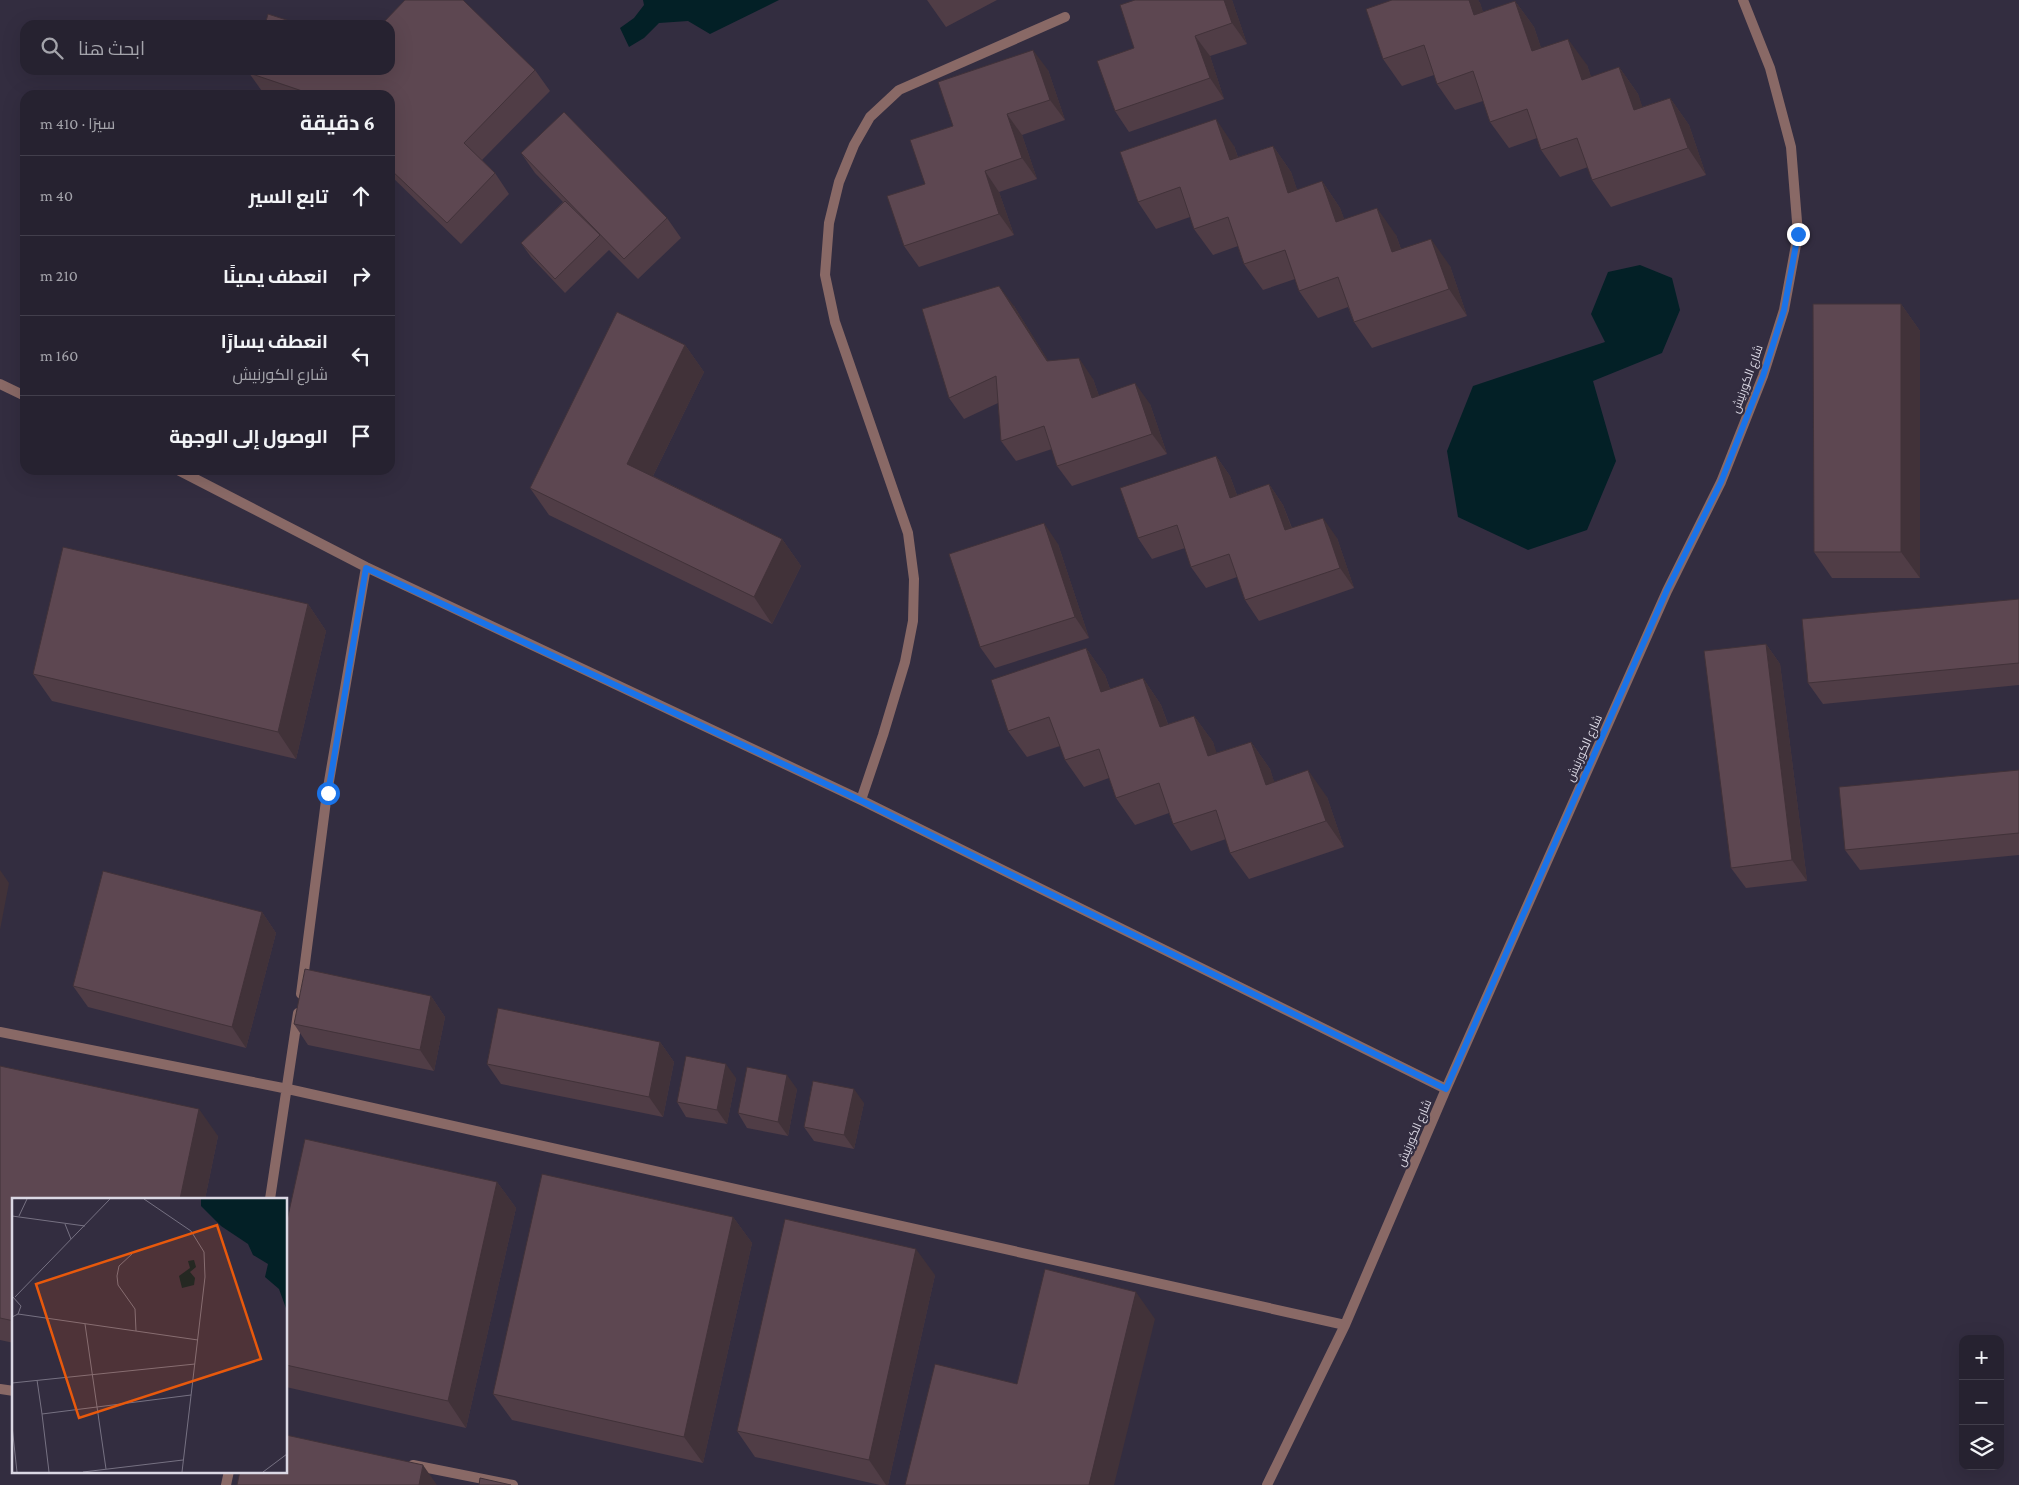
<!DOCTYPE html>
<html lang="ar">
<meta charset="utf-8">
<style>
body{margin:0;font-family:"Crimson Pro",Cairo,serif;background:#322f3c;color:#f1f3f6;direction:rtl}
.controls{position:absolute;right:15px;bottom:15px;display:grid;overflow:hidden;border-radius:10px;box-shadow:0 5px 20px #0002}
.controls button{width:45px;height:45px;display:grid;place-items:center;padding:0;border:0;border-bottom:1px solid #423f4c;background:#262230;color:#f1f3f6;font:25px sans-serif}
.stop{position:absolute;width:15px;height:15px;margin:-11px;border:4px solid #1a73e8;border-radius:50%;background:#fff}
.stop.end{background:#1a73e8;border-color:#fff;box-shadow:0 1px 5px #0008}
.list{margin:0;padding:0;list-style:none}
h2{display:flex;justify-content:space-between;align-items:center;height:65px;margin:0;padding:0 20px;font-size:21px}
h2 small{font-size:16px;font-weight:400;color:#a4a4ab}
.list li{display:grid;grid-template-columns:32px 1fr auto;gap:15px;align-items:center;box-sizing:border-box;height:80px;padding:0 20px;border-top:1px solid #423f4c}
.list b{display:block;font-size:19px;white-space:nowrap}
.list p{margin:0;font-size:16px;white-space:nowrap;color:#a4a4ab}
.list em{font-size:16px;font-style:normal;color:#a4a4ab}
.icon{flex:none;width:28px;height:28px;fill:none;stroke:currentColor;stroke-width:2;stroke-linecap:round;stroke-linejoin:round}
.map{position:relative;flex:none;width:2019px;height:1485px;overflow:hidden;direction:ltr}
.search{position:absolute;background:#262230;box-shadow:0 5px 20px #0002;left:20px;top:20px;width:375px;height:55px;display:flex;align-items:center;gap:12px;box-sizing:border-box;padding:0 18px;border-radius:15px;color:#a4a4ab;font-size:19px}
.panel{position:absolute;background:#262230;box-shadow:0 5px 20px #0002;left:20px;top:90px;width:375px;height:385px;border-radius:15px;direction:rtl}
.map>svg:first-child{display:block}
.water{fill:#032026}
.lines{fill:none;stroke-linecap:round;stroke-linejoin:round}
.minor{stroke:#896966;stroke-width:10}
.wall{fill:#503d46}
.shaded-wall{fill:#413239}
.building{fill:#5d4751;stroke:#413239}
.route{stroke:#1a73e8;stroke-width:6}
.labels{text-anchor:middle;stroke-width:4.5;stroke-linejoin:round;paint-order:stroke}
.street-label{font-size:12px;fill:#dbd8e4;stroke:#332d40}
.inset-road{fill:none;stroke:#767182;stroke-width:1}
.view{fill:#e8590c;fill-opacity:0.15;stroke:#e8590c;stroke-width:2.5}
.inset-edge{fill:none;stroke:#dbd8e4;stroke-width:2.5}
</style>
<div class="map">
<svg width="2019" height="1485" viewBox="0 0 2019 1485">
<rect width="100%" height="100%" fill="#332d40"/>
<path class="water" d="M643,0H779L710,34L688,21L659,23L644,38L629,47L620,28L634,18L644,5Z
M1640,265L1672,278L1680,310L1662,353L1593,381L1616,461L1587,530L1528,550L1458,517L1447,451L1473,386L1605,342L1591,314L1608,272Z"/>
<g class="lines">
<path class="minor" d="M0,384L25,396
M178,470L366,567L861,800L1446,1089
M861,800L883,735L905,662L913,621L914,579L908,533L835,322L825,275L829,223L839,182L854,145L870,117L899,90L1065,17
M301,994L327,793L366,567
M0,1032L288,1089L1345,1325
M270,1199L298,1013
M0,1389L14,1391
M413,1465L513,1485
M226,1485L229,1471
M1267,1485L1345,1325L1446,1089L1667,591L1721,482L1763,376L1784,310L1798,234L1791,147L1770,68L1743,0"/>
</g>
<path class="wall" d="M927,0H997L946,27Z
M1232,0L1247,44L1210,56L1224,99L1129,132L1115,111L1134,48Z
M1392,0H1478L1480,3L1483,12L1515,1L1534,27L1541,48L1587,65L1591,77L1619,67L1638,94L1642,107L1670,98L1689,125L1706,175L1611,207L1592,180L1588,167L1560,177L1541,150L1537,138L1509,148L1490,122L1483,101L1455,110L1437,84L1434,75L1402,86L1383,59Z
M535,70L550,91L482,160L495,173L509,194L461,244L390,175V95H267L264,94L249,73Z
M1048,70L1065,120L1022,135L1037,179L999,192L1014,235L919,267L904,246L953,126Z
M1234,146L1238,157L1273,146L1291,172L1297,190L1322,181L1340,208L1344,219L1396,235L1401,249L1450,266L1467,316L1372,348L1354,322L1348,307L1318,318L1299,291L1295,279L1263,290L1244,264L1238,246L1213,255L1194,229L1190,217L1156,229L1138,202Z
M521,153L667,218L681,238L638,279L609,250L565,293L531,257L521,243L563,202L535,173Z
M1901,304L1920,331V578H1832L1814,552Z
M1014,306L1048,361L1093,379L1099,396L1150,404L1167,454L1072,486L1057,466L1052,449L1016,461L1001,441L998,403L964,419L949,398Z
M685,345L704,372L653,476L782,539L801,566L772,624L549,515L530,488Z
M1216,456L1230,476L1237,495L1269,484L1283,505L1292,528L1337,538L1354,588L1259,621L1245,600L1237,577L1206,588L1191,567L1185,548L1152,559L1138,538Z
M1058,544L1089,638L995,668L980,647Z
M2019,599V685L1823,704L1808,683Z
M308,604L326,631L296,759L52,701L33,674Z
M1766,644L1780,664L1807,881L1746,888L1731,868Z
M1086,648L1105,675L1110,689L1143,678L1161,705L1168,724L1194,716L1213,742L1216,753L1251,742L1270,769L1274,782L1327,797L1344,847L1249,879L1230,853L1226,839L1191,851L1173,824L1169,813L1135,825L1116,798L1109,778L1084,787L1065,760L1060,746L1027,757L1008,731Z
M2019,770V855L1860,870L1845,850Z
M262,912L276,933L246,1048L88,1007L73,986Z
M431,996L445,1017L434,1071L308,1045L294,1024Z
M660,1042L674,1062L663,1117L501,1084L487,1064Z
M0,1066L218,1136L205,1199H14V1343L0,1340Z
M736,1078L727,1124L686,1117L677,1102Z
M797,1089L788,1136L747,1128L738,1113Z
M864,1103L854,1149L814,1141L804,1127Z
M497,1182L516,1208L466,1428L286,1387V1225Z
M733,1217L752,1243L703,1463L512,1420L493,1394Z
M935,1275L888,1485H880L755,1457L737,1431Z"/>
<path class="shaded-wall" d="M1224,0H1232L1247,44L1232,23Z
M1469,0H1478L1480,3L1493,41L1474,15Z
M1515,1L1534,27L1551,78L1532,51Z
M1195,36L1210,56L1224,99L1210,78Z
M1568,39L1587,65L1601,106L1582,80Z
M1033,50L1048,70L1065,120L1050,100Z
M1619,67L1638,94L1653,137L1634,110Z
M1670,98L1689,125L1706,175L1688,148Z
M1007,114L1022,135L1037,179L1022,158Z
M1216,119L1234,146L1248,187L1230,160Z
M1273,146L1291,172L1307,219L1288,193Z
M985,171L999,192L1014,235L999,214Z
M1322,181L1340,208L1355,248L1336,222Z
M1377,208L1396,235L1411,279L1392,252Z
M1431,239L1450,266L1467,316L1449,289Z
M999,286L1014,306L1061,381L1047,361Z
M1901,304L1920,331V578L1901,552Z
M685,345L704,372L646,490L627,464Z
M1079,358L1093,379L1107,419L1092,398Z
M1135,383L1150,404L1167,454L1152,434Z
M1216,456L1230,476L1245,518L1230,498Z
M1269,484L1283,505L1300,551L1285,530Z
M1323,518L1337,538L1354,588L1340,568Z
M1044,523L1058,544L1089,638L1075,617Z
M782,539L801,566L772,624L754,597Z
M308,604L326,631L296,759L278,732Z
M1766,644L1780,664L1807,881L1792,860Z
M1086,648L1105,675L1120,718L1101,692Z
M1143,678L1161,705L1178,753L1160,727Z
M1194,716L1213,742L1227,783L1208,756Z
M1251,742L1270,769L1284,812L1266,785Z
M1308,770L1327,797L1344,847L1326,821Z
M0,870L9,883L0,930Z
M262,912L276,933L246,1048L232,1027Z
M431,996L445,1017L434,1071L420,1050Z
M660,1042L674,1062L663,1117L649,1097Z
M726,1064L736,1078L727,1124L717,1110Z
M787,1075L797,1089L788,1136L778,1122Z
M854,1089L864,1103L854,1149L844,1135Z
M199,1109L218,1136L205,1199H180Z
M497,1182L516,1208L466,1428L448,1401Z
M733,1217L752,1243L703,1463L684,1437Z
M916,1249L935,1275L888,1485H886L869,1460Z
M1136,1292L1155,1319L1114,1485H1089Z
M423,1465L437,1485H419Z"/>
<path class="building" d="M405,0H463L535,70L464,143L495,173L447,223L390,169V95H314L249,73L250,70H390V25H381Z
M1135,0H1224L1232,23L1195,36L1210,78L1115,111L1097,61L1134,48L1120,5Z
M1392,0H1469L1474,15L1515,1L1532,51L1568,39L1582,80L1619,67L1634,110L1670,98L1688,148L1592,180L1577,138L1541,150L1527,109L1490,122L1473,71L1437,84L1424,45L1383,59L1366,9Z
M268,14L302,25H265Z
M1033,50L1050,100L1007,114L1022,158L985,171L999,214L904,246L887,196L925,184L910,140L953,126L938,82Z
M564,112L667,218L624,259L521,153Z
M1216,119L1230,160L1273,146L1288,193L1322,181L1336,222L1377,208L1392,252L1431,239L1449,289L1354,322L1338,277L1299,291L1285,250L1244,264L1228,217L1194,229L1180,187L1138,202L1120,152Z
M565,201L600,235L555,279L521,243Z
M999,286L1047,361L1079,358L1092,398L1135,383L1152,434L1057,466L1044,426L1001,441L996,376L949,398L922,309Z
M1813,304H1901V552H1814Z
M617,312L685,345L627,464L782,539L754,597L530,488Z
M1216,456L1230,498L1269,484L1285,530L1323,518L1340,568L1245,600L1229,554L1191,567L1177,525L1138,538L1120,488Z
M1044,523L1075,617L980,647L949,554Z
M63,547L308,604L278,732L33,674Z
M2019,599V663L1808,683L1802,619Z
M1766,644L1792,860L1731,868L1704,651Z
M1086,648L1101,692L1143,678L1160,727L1194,716L1208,756L1251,742L1266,785L1308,770L1326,821L1230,853L1216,810L1173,824L1159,783L1116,798L1099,749L1065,760L1049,717L1008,731L991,680Z
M2019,770V833L1845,850L1839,787Z
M103,871L262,912L232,1027L73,986Z
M305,969L431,996L420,1050L294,1024Z
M498,1008L660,1042L649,1097L487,1064Z
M686,1056L726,1064L717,1110L677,1102Z
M0,1066L199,1109L180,1199H14V1321L0,1318Z
M747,1067L787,1075L778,1122L738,1113Z
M813,1081L854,1089L844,1135L804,1127Z
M305,1139L497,1182L448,1401L286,1365V1225Z
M542,1174L733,1217L684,1437L493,1394Z
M785,1219L916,1249L869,1460L737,1431Z
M1045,1269L1136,1292L1089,1485H905L935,1364L1017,1384Z
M286,1435L423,1465L419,1485H237L240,1471H286Z
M480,1478L511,1485H479Z"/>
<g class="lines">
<path class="route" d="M328,793L366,568L860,800L1446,1089L1667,590L1721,482L1763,376L1784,310L1798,234"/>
</g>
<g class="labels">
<g class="street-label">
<text transform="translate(1747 379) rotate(-70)" y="4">شارع الكورنيش</text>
<text transform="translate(1584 748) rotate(-66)" y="4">شارع الكورنيش</text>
<text transform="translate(1414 1133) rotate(-67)" y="4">شارع الكورنيش</text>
</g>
</g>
<g transform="translate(12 1198)">
<rect width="275" height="275" fill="#332d40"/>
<path d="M189,1H275V113L267,91L253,79L256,66L241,57L236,46L209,28L189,8ZM182,62L184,69L178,74L183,80L182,87L170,90L167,78L178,70L176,63Z" fill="#032026"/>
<path class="inset-road" d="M132,1L179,33L192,54L193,79L170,274M0,18L73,28M7,18L15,1M53,26L59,41M120,56L107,68L105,78L106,87L123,111L124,133M0,98L9,108L6,116L0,119M3,99L98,1M6,116L186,142M73,126L94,271M25,182L30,216L179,197M0,185L183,166M30,216L37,274M0,228L5,274M71,274L171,262M251,274L275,256"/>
<path class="view" d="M205,27L249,161L67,220L24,86Z"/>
<rect width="275" height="275" class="inset-edge"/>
</g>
</svg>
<div class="controls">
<button>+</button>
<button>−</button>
<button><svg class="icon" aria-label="layers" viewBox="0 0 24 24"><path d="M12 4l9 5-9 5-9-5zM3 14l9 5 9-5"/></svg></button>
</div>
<div class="stop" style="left:328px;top:793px"></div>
<div class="stop end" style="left:1798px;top:234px"></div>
<div class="search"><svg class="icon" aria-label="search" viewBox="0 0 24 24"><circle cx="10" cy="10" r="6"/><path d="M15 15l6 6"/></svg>ابحث هنا</div>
<section class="panel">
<h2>6 دقيقة<small>سيرًا · 410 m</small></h2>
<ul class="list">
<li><svg class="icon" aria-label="ahead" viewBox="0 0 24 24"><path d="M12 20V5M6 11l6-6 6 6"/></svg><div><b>تابع السير</b></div><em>40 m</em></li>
<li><svg class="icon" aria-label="right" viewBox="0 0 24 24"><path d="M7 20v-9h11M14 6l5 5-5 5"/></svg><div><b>انعطف يمينًا</b></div><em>210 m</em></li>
<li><svg class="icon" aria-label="left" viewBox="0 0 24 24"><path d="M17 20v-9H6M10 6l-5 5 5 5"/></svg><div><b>انعطف يسارًا</b><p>شارع الكورنيش</p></div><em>160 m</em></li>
<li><svg class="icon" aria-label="arrive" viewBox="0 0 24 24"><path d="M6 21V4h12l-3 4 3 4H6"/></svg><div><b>الوصول إلى الوجهة</b></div></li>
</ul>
</section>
</div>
